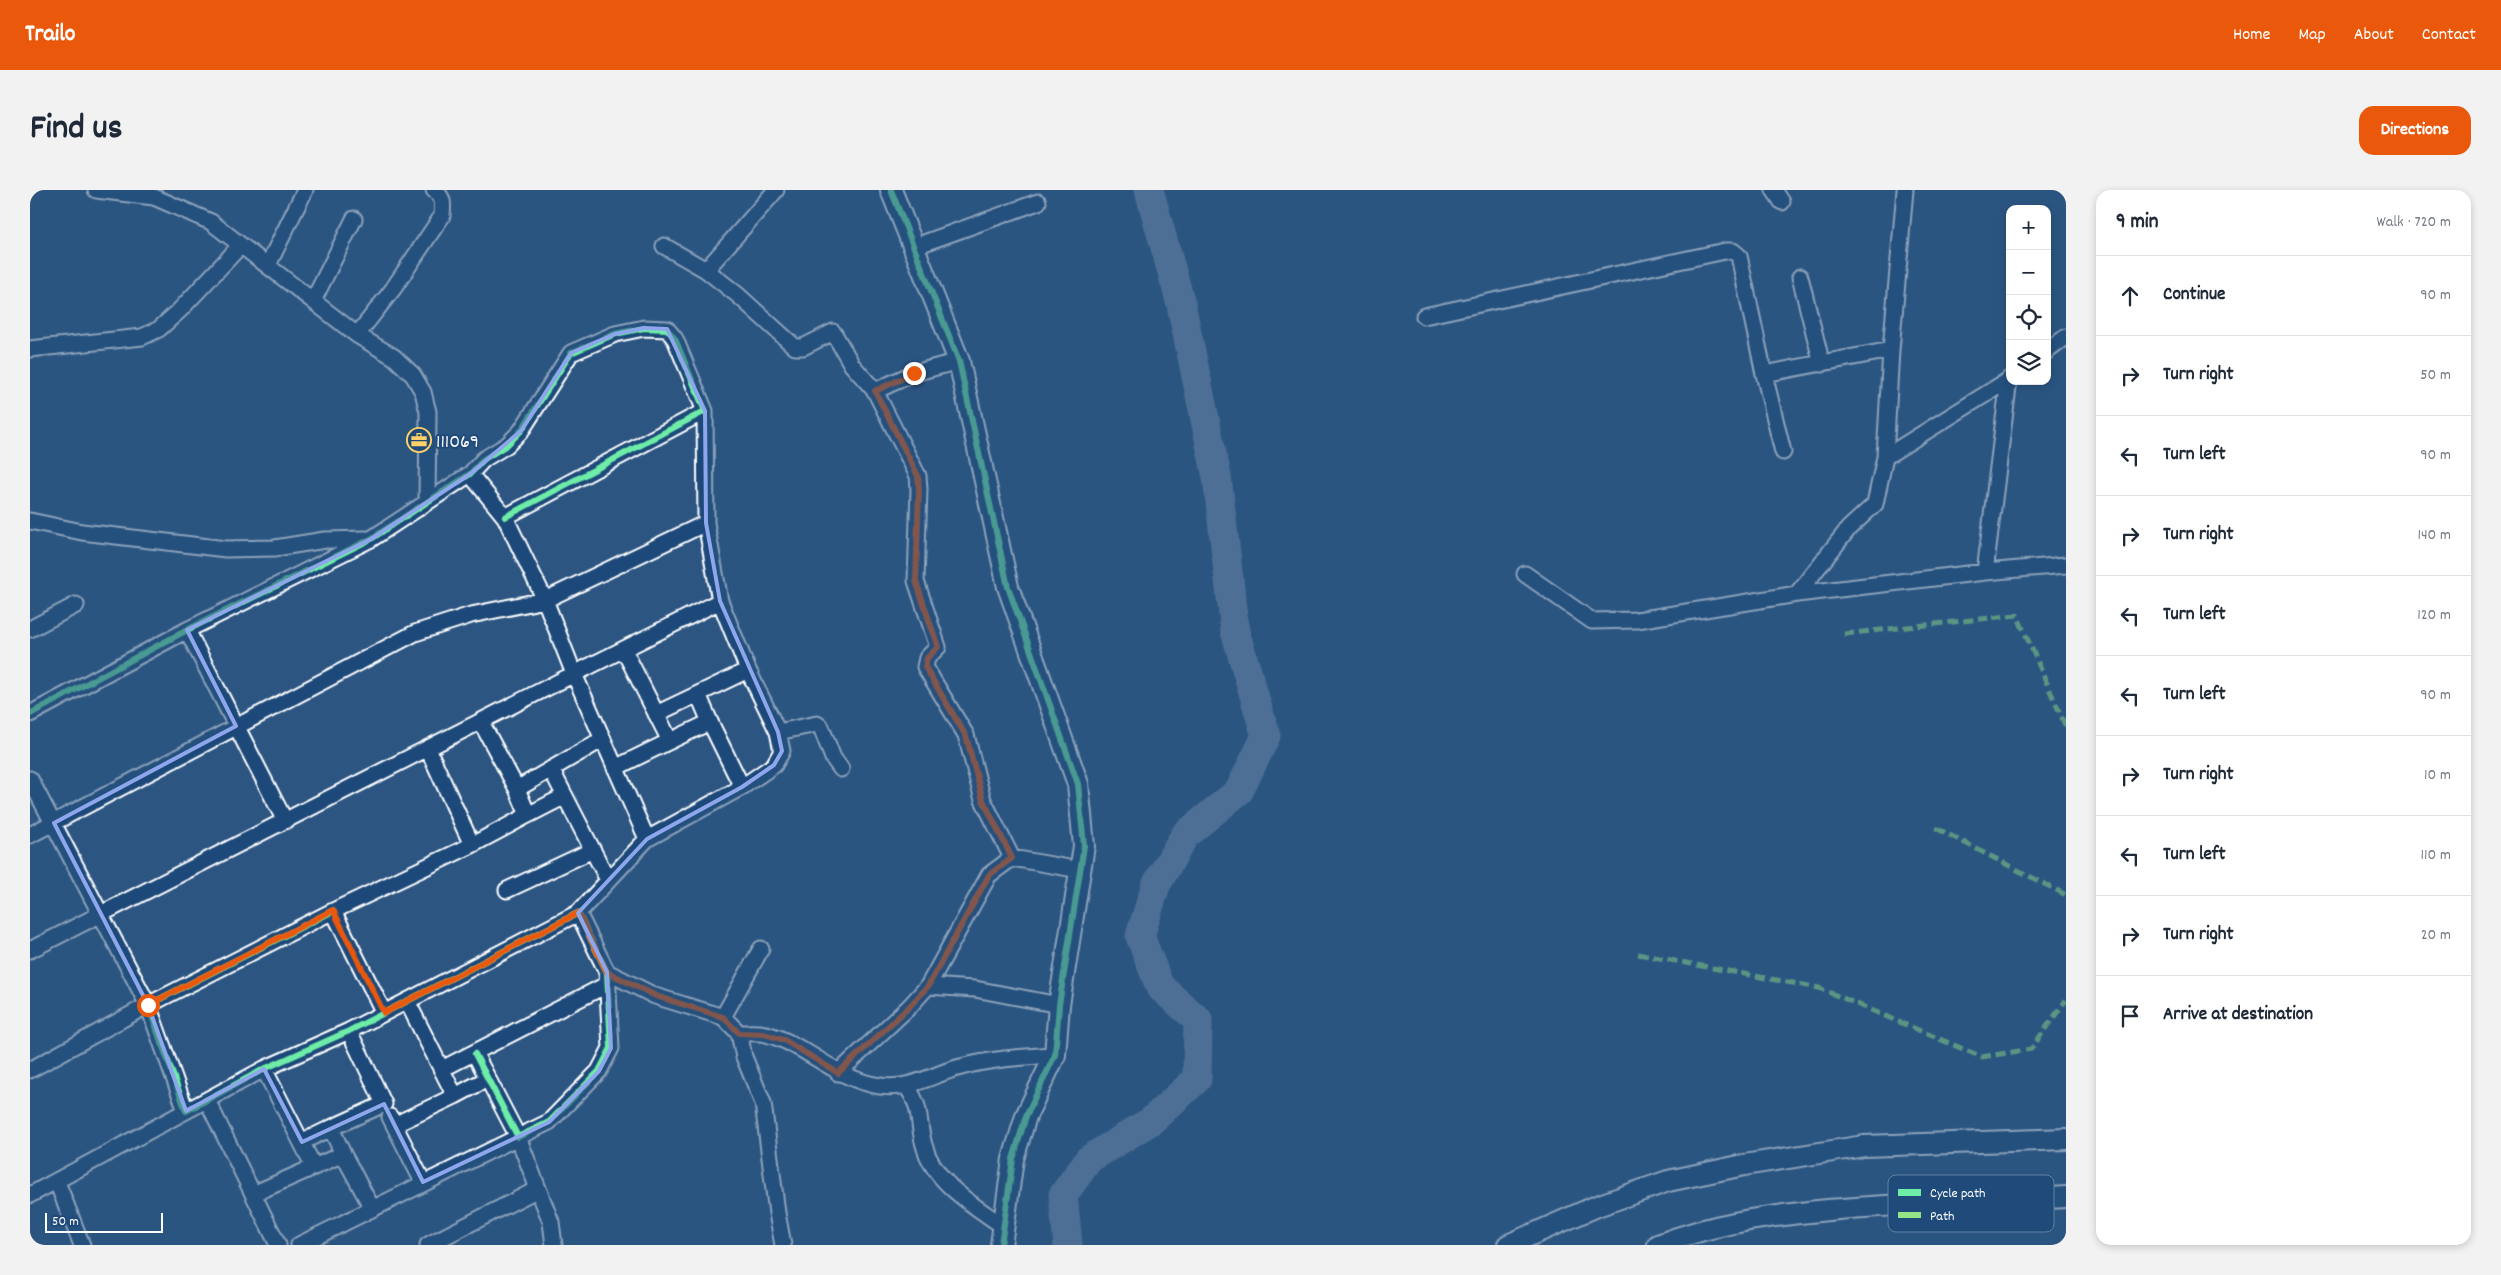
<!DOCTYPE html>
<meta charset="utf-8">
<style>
body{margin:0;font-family:Dekko,sans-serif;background:#f2f2f3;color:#1f2937}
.controls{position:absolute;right:15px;top:15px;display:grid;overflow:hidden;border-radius:10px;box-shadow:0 2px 8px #0003}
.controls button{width:45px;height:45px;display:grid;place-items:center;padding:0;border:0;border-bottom:1px solid #e0e1e3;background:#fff;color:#1f2937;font:25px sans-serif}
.scale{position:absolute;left:15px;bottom:12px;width:118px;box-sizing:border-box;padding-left:5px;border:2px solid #fff;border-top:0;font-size:14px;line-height:18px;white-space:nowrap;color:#fff;-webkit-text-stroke:4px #1f4a7a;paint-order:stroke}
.stop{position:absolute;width:15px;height:15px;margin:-11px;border:4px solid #ea580c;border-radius:50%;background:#fff}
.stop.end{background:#ea580c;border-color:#fff;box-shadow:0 1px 5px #0008}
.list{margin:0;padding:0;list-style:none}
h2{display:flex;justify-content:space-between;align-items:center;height:65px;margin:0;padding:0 20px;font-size:21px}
h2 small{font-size:16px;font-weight:400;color:#747a83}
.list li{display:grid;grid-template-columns:32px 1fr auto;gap:15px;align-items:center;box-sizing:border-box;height:80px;padding:0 20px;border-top:1px solid #e0e1e3}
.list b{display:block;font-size:19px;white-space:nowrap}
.list em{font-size:16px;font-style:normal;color:#747a83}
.icon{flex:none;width:28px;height:28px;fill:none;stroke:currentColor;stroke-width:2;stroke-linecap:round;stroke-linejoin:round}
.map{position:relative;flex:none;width:2036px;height:1055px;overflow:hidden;border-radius:15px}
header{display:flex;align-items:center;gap:30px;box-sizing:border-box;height:70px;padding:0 25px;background:#ea580c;color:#fff}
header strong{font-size:24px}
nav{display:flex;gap:28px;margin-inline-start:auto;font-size:18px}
.intro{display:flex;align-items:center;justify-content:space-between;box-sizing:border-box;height:120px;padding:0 30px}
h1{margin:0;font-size:35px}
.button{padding:12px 22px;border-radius:15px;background:#ea580c;color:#fff;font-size:18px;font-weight:700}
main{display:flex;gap:30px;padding:0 30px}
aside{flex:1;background:#fff;border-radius:15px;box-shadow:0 2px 8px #0003}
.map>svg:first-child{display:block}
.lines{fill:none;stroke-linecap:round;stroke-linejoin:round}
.river{stroke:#748fad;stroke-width:29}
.street-casing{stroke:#fff;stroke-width:19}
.secondary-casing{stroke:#fff;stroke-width:24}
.street{stroke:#1f4a7a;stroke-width:15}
.secondary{stroke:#1f4a7a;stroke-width:20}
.quiet{stroke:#94e586;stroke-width:5;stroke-dasharray:10 5;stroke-linecap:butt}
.cycleway-casing{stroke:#1f4a7a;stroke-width:9}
.cycleway{stroke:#6deda7;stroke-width:6}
.route{stroke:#ea580c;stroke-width:6}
.marked{fill:none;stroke:#8ea6ec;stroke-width:4;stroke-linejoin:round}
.labels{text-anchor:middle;stroke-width:4;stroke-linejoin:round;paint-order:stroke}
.poi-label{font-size:20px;fill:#fff;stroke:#1f4a7a;text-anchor:start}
.key{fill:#1f4a7a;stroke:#6280a2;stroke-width:1}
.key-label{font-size:14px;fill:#fff}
</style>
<header>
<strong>Trailo</strong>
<nav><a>Home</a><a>Map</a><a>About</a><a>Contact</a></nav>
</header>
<div class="intro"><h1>Find us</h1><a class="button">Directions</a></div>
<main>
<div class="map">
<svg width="2036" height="1055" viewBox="0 0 2036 1055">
<rect width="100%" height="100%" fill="#2c5582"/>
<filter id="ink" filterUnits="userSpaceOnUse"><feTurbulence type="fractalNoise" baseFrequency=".02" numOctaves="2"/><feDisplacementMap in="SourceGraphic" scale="10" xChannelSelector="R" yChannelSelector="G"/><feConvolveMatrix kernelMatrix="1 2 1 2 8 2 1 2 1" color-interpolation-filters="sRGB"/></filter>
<g filter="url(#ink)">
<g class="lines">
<path class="river" d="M1038,1055L1033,1005L1059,969L1121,931L1167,889L1168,830L1130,797L1110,746L1126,695L1155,645L1209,601L1236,546L1205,441L1187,287L1151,114L1119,0"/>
<defs>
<path id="street" d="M66,0L124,7L181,32L327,145L364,167L383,185L393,202L398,222L397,311
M1744,0L1752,12
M1875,0L1861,160L1855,267L1980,189
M634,56L676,80L709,106L765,157H773L803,142L822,175L845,201
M883,57L1008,12
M238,75L275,0
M676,80L746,0
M1770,87L1792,174
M283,111L324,29
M1394,126L1695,61H1703L1709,66L1734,184L1861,160
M327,145L363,99L412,26C413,15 414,7 404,0
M0,159L112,147L129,139L149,121L210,56
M2017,161L2036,147
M929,171L884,183L845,201L888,286L889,299L886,391L908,457L897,468L895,477L936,545L953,610L982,668
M1734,184L1753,262
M1855,267L1845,314L1819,338L1767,404L1955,382L2036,375
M0,331L52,342L196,359L245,358L295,350L336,349
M676,333L690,411L544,484L617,649L712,597L744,575L752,561L748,542L718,480L690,411
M1955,382L1979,189
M1495,384L1562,431L1607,430L1767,404
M0,439L46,415
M157,440L255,631
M0,524L157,440L341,349L440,284L454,269L477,255L491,241L541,163L585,144L614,138L637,139L645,149L675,221L475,327
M626,524L668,504
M451,532L487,599
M680,532L668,504L718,480
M748,542L787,534L791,537L803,568L811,579
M640,551L680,532L712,597
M398,559L442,655L498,625L487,599L573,549
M585,578L640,551L594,460
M521,579L578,690
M0,589L118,815L0,880
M498,625L535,606
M0,645L385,443L441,425L515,410L676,333L675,221
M477,700L563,660
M303,721L118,815L156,921L234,879L319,841L548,723L577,782L581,858L569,881L519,932L488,947L445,864
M548,723L617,649
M0,760L544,484L515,410L475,327L440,284
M577,782L625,806L693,827L709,843C718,843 727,842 736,844C776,854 806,890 850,896C880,900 899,886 927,878C959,869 991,867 1025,865
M1029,815L945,799L898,796L959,685L982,668L1050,680
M354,823L303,721L442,655
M693,827L731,759
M709,843L714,867L733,913L747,1023L753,1055
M412,879L578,794
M808,883L879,817L898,796
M877,897C893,919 887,931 894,955C904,993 943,1015 973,1036
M425,906L457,889
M177,910L248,1055
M360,927L393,992
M364,935L425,906L377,811
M272,952L301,938
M313,964L342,1018
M284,977L313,964L301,938L354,914L319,841
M27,992L52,1055
M223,1004L284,977L234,879
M0,1005L156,921
M269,1055L488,947L521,1032L524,1055
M398,1055L508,999"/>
<path id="secondary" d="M861,0L929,171L978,397L1048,594L1054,656L1029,815L1025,865L996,926L983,969L971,1055
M1478,1055L1567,1016L1638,991L1714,975L1834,956L2036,949
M1628,1055C1683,1033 1739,1026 1798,1020C1877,1013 1957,1011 2036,1007"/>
</defs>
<use href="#street" class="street-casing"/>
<use href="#secondary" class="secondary-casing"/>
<use href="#street" class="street"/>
<use href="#secondary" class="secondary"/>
<path class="quiet" d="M1814,444L1987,425L2036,537
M1906,638L2036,705
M1608,764L1789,798L1952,867L2001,859L2036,810"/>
<defs>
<path id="cycleway" d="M861,0L929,171L978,397L1048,594L1054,656L1029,815L1025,865L996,926L983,969L971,1055
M0,524L157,440L341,349L440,284L454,269L477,255L491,241L541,163L585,144L614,138L637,139L645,149L675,221L475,327
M303,721L118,815L156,921L234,879L319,841L548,723L577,782L581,858L569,881L519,932L488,947L445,864"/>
</defs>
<use href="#cycleway" class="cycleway-casing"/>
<use href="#cycleway" class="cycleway"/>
</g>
</g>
<g class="lines" filter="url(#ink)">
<path class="route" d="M118,815L303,720L354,823L548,723L577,782L626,806L693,827L709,843L734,844L754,850L808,883L879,817L898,796L959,685L982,668L953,610L936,546L895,477L897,468L908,457L886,391L889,299L888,286L845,201L884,183"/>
</g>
<path d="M0 0H2036V1055H0ZM614,138L637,139L675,221L676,333L690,411L748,542L752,561L744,575L712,597L617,649L548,723L577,782L581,858L569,881L519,932L393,992L354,914L272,952L234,879L156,921L118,815L24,633L206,536L157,440L341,349L440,284L491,241L541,163L585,144Z" fill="#2c5582" fill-opacity=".55" fill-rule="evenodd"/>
<path class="marked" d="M614,138L637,139L675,221L676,333L690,411L748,542L752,561L744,575L712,597L617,649L548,723L577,782L581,858L569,881L519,932L393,992L354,914L272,952L234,879L156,921L118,815L24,633L206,536L157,440L341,349L440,284L491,241L541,163L585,144Z"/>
<defs>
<symbol id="office-ring" viewBox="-11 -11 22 22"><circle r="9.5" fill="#1f4a7a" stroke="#ffd166" stroke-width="1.5"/><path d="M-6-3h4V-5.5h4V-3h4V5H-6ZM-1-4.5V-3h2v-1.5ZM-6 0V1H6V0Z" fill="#ffd166"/></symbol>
</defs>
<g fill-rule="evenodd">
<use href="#office-ring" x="375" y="236" width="28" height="28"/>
</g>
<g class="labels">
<g class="poi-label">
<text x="406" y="257">111069</text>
</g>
</g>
<rect x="1858" y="985" width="166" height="57" rx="8" class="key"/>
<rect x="1868" y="999" width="23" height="7" fill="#6deda7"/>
<rect x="1868" y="1022" width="23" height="6" fill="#94e586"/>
<g class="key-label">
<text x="1900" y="1007">Cycle path</text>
<text x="1900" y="1030">Path</text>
</g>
</svg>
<div class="controls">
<button>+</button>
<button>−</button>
<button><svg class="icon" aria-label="locate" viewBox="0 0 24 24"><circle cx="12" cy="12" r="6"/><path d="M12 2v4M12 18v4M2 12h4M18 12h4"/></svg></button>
<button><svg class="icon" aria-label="layers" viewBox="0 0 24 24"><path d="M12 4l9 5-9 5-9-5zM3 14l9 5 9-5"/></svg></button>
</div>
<div class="scale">50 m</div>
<div class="stop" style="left:118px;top:815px"></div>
<div class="stop end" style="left:884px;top:183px"></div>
</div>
<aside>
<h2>9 min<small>Walk · 720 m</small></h2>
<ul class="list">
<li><svg class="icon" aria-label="ahead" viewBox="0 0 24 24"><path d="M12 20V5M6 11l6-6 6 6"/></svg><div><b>Continue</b></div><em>90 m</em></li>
<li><svg class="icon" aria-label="right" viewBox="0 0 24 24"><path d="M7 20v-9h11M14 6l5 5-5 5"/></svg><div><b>Turn right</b></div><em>50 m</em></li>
<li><svg class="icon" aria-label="left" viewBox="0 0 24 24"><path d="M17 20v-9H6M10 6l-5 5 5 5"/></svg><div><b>Turn left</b></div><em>90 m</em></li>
<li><svg class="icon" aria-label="right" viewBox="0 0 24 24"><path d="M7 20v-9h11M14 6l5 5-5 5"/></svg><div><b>Turn right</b></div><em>140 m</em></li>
<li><svg class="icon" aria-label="left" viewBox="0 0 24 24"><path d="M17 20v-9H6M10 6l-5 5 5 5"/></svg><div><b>Turn left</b></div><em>120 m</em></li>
<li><svg class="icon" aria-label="left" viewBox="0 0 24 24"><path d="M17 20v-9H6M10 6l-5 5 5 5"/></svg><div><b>Turn left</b></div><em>90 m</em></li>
<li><svg class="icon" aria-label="right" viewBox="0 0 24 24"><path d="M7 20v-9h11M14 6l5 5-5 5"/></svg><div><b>Turn right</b></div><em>10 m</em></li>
<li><svg class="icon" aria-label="left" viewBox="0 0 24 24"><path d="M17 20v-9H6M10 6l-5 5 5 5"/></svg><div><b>Turn left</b></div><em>110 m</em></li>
<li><svg class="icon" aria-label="right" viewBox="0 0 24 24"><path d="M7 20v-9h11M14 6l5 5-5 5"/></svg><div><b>Turn right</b></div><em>20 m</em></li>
<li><svg class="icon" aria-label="arrive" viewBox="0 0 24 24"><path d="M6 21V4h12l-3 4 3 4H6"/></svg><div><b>Arrive at destination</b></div></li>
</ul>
</aside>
</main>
